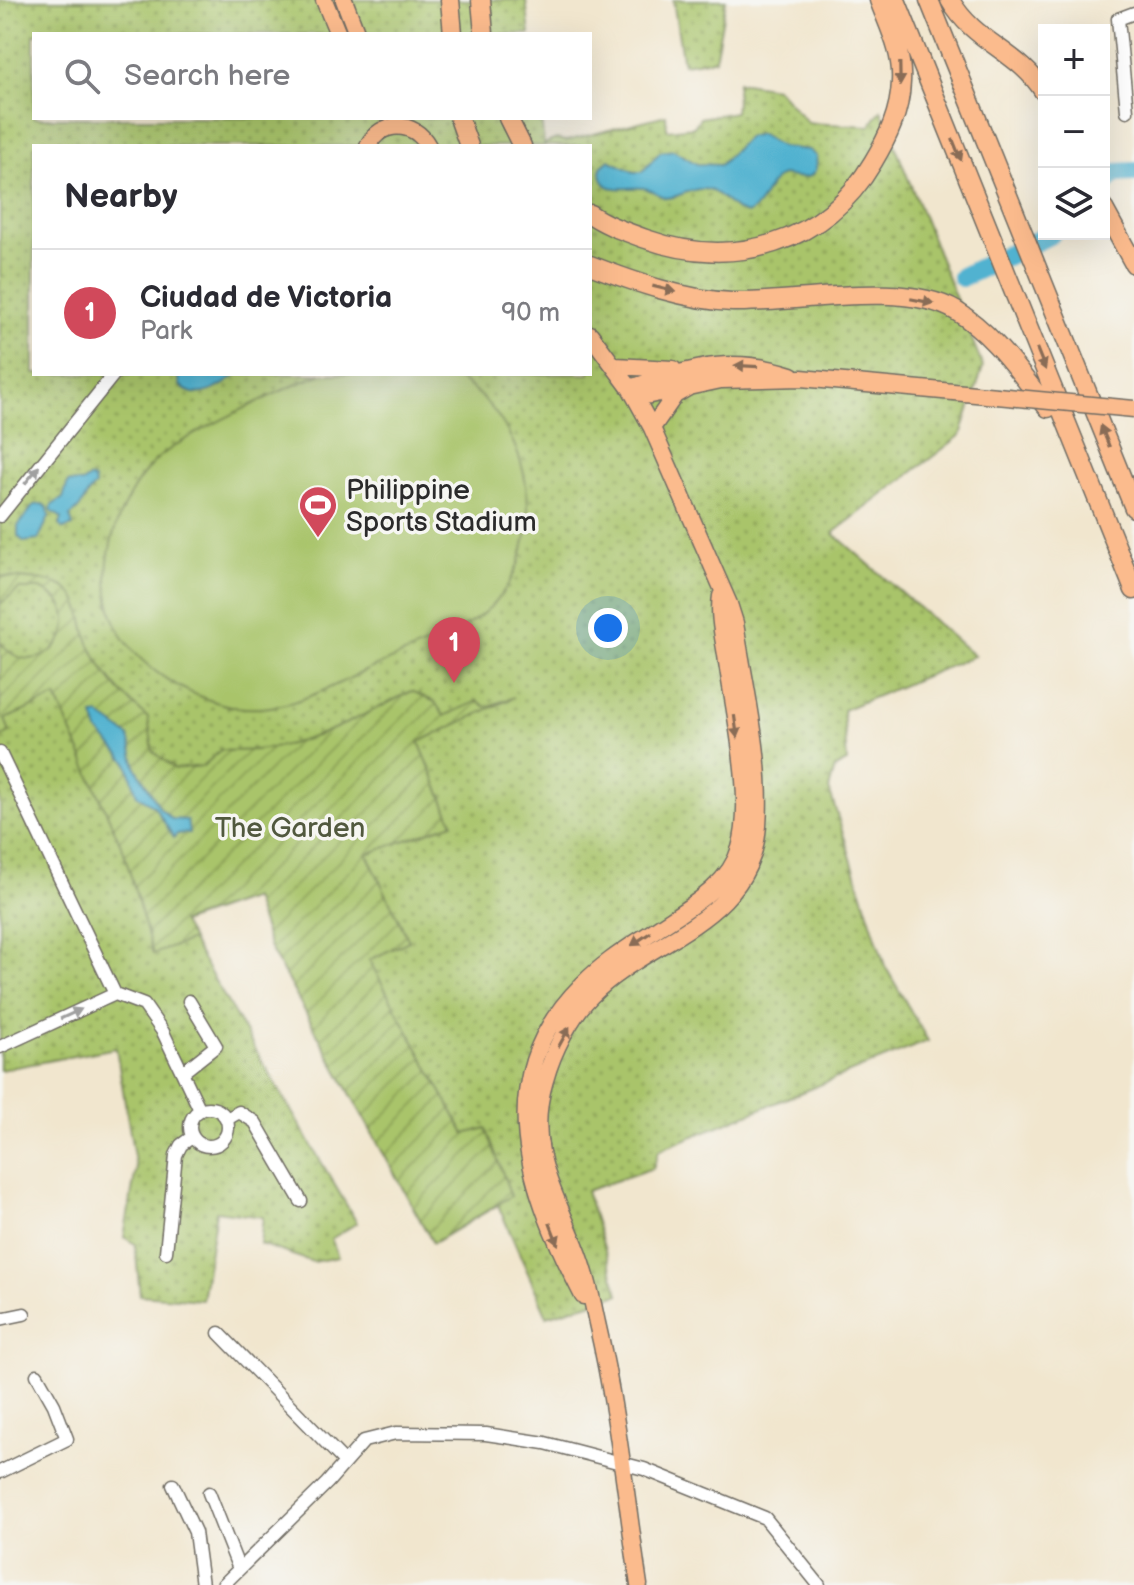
<!DOCTYPE html>
<meta charset="utf-8">
<style>
body{margin:0;font-family:"Balsamiq Sans",sans-serif;background:#f2f2f3;color:#2b2b33}
.controls{position:absolute;right:24px;top:24px;display:grid;overflow:hidden;border-radius:0px;box-shadow:0 8px 32px #0002}
.controls button{width:72px;height:72px;display:grid;place-items:center;padding:0;border:0;border-bottom:2px solid #e1e1e2;background:#fff;color:#2b2b33;font:40px sans-serif}
.you{position:absolute;left:608px;top:628px;width:28px;height:28px;margin:-20px;border:6px solid #fff;border-radius:50%;background:#1a73e8;box-shadow:0 0 0 12px #1a73e833}
.badge{display:grid;place-items:center;width:52px;height:52px;border-radius:50%;background:#d1495b;color:#fff;font-size:26px;font-weight:700}
.pin{position:absolute;translate:-50% -66px;filter:drop-shadow(0 2px 4px #0008)}
.pin::after{content:'';position:absolute;top:42px;width:28px;height:24px;background:inherit;clip-path:polygon(0 0,100% 0,50% 100%)}
.list{margin:0;padding:0;list-style:none}
h2{display:flex;justify-content:space-between;align-items:center;height:104px;margin:0;padding:0 32px;font-size:34px}
h2 small{font-size:26px;font-weight:400;color:#7c7c81}
.list li{display:grid;grid-template-columns:52px 1fr auto;gap:24px;align-items:center;box-sizing:border-box;height:128px;padding:0 32px;border-top:2px solid #e1e1e2}
.list b{display:block;font-size:30px;white-space:nowrap}
.list p{margin:0;font-size:26px;white-space:nowrap;color:#7c7c81}
.list em{font-size:26px;font-style:normal;color:#7c7c81}
.icon{flex:none;width:44px;height:44px;fill:none;stroke:currentColor;stroke-width:2;stroke-linecap:round;stroke-linejoin:round}
.map{position:relative;flex:none;width:1134px;height:1585px;overflow:hidden}
.search{position:absolute;background:#fff;box-shadow:0 8px 32px #0002;left:32px;top:32px;width:560px;height:88px;display:flex;align-items:center;gap:20px;box-sizing:border-box;padding:0 28px;border-radius:0px;color:#7c7c81;font-size:30px}
.panel{position:absolute;background:#fff;box-shadow:0 8px 32px #0002;left:32px;top:144px;width:560px;height:232px;border-radius:0px}
.map>svg:first-child{display:block}
.grass{fill:url(#grass-dots);stroke:#6a784a;stroke-width:2;fill-rule:evenodd}
.garden{fill:url(#garden-furrows);stroke:#6a784a;stroke-width:2}
.pitch{fill:#a9c46a;stroke:#6a784a;stroke-width:2}
.water{fill:#51b2d0;stroke:#3e6e7e;stroke-width:2}
.lines{fill:none;stroke-linecap:round;stroke-linejoin:round}
.river{stroke:#51b2d0;stroke-width:20}
.minor-casing{stroke:#706c64;stroke-width:15}
.major-casing{stroke:#706c64;stroke-width:19}
.highway-casing{stroke:#706c64;stroke-width:21}
.minor{stroke:#fff;stroke-width:12}
.major{stroke:#fbbb8d;stroke-width:16}
.highway{stroke:#fbbb8d;stroke-width:18}
.major-bridge-casing{stroke:#706c64;stroke-width:19;stroke-linecap:butt}
.major-bridge{stroke:#fbbb8d;stroke-width:16}
.oneway{fill:#896c57}
.oneway2{fill:#a0a0a0}
.labels{text-anchor:middle;stroke-width:7;stroke-linejoin:round;paint-order:stroke}
.poi-label{font-size:28px;fill:#2b2b2b;stroke:#f6f6f2;text-anchor:start}
.park-label{font-size:28px;fill:#51593e;stroke:#f6f6f2}
</style>
<div class="map">
<svg width="1134" height="1585" viewBox="0 0 1134 1585">
<defs>
<pattern id="grass-dots" width="8" height="8" patternUnits="userSpaceOnUse" patternTransform="scale(2)"><rect width="8" height="8" fill="#a9c46a"/><path d="M2 2h.1M6 6h.1" fill="none" stroke="#8a9f57" stroke-width="1.8" stroke-linecap="round"/></pattern>
<pattern id="garden-furrows" width="10" height="10" patternUnits="userSpaceOnUse" patternTransform="scale(2)"><rect width="10" height="10" fill="#a9c46a"/><path d="M-1 1l2-2M0 10L10 0M9 11l2-2" fill="none" stroke="#8a9f57"/></pattern>
</defs>
<rect width="100%" height="100%" fill="#f6f6f2"/>
<filter id="ink" filterUnits="userSpaceOnUse"><feTurbulence type="fractalNoise" baseFrequency=".0125" numOctaves="2"/><feDisplacementMap in="SourceGraphic" scale="16" xChannelSelector="R" yChannelSelector="G"/><feConvolveMatrix kernelMatrix="1 2 1 2 8 2 1 2 1" color-interpolation-filters="sRGB"/></filter>
<filter id="wash" filterUnits="userSpaceOnUse"><feTurbulence type="fractalNoise" baseFrequency=".006" numOctaves="4" result="noise"/><feDisplacementMap in="SourceGraphic" scale="32" xChannelSelector="R" yChannelSelector="G"/><feGaussianBlur stdDeviation="1.8" result="paint"/><feColorMatrix in="noise" values="0 0 0 0 0 0 0 0 0 0 0 0 0 0 0 0 0 1.4 0 .05"/><feComposite in="paint" operator="in"/></filter>
<g filter="url(#wash)">
<rect width="100%" height="100%" fill="#f1e6ce"/>
<path class="grass" d="M0,0H526L530,34H34V118H541L544,144L556,139L566,141L666,115L667,130L694,127L700,118L735,112L738,82L776,88L808,123L870,126L881,110L983,367L961,435L833,533L974,656L843,710L847,762L835,768L829,789L885,966L928,1041L659,1150L653,1168L586,1191L619,1294L547,1316L498,1205L433,1243L270,948L253,898L181,923L357,1223L331,1239L338,1257L313,1262L260,1244L263,1217L216,1211L202,1300L140,1295L135,1244L124,1237L136,1169L116,1048L0,1070ZM34,146H590V374H34Z
M673,0H726L715,59L683,64Z"/>
<path class="garden" d="M0,576C18,579 52,578 67,589C84,601 82,628 90,645C103,675 124,697 148,718L153,751L175,769L203,766L221,750C292,757 350,721 412,691L435,702L444,716L478,701L486,707L514,697L419,742L453,823L367,854L409,941L369,960L465,1134L486,1128L511,1196L433,1243L270,948L253,898L181,922L192,940L153,954L124,852L56,697L5,719L10,733L0,738V642C39,693 102,614 40,589H19L0,604Z"/>
<path class="pitch" d="M323,374C354,374 415,368 444,374C471,380 497,411 509,434C542,495 534,583 470,623C438,642 399,655 365,671C320,692 274,719 222,704C185,694 144,670 123,637C89,582 114,502 156,460C178,438 290,385 323,374Z"/>
<path class="water" d="M759,134L782,147L809,150L816,156C820,182 802,179 782,175C764,185 765,206 747,214C729,211 722,190 703,189C689,188 679,198 666,198C658,195 651,189 643,188C624,186 599,197 601,167L609,160L634,172H642L660,152L673,150L697,164L720,165L747,137Z
M178,374H238C222,387 196,404 180,385Z
M89,478L94,480L95,486C84,494 84,508 70,516L73,526L63,529L60,525L62,518L51,511L52,505L63,498L68,482L82,483Z
M43,504L48,508L49,517L38,540L24,542L18,536V526L34,505Z
M99,715L129,736L136,767L160,808L172,819L187,820L189,833L177,834L174,838L154,806L137,795L127,762L98,731L93,716Z"/>
<g class="lines">
<path class="river" d="M1104,184L1115,173L1134,172
M962,277L1051,234"/>
</g>
</g>
<g filter="url(#ink)">
<g class="lines">
<defs>
<path id="minor" d="M1127,111L1118,19L1134,13
M0,516L114,374
M0,753L115,994L0,1047
M115,994L144,1005L163,1032L200,1110
M183,1072L216,1046L189,1001
M190 1127a19 19 0 1 1 38 0a19 19 0 1 1-38 0Z
M227,1119L239,1112L255,1122L301,1201
M166,1252L176,1155L181,1145L192,1137
M0,1319L24,1314
M219,1333L344,1461
M0,1472L67,1439L54,1405L37,1375
M173,1485L195,1532L202,1585
M209,1493L239,1569
M223,1585L327,1483L364,1441L396,1433L486,1434L545,1443L644,1469L765,1518L819,1585"/>
<path id="major" d="M324,0L338,34
M344,0L357,34
M368,146C381,120 414,120 428,146
M590,334L630,388L652,428L729,604L735,623C745,689 763,759 758,826C751,923 647,938 591,996C570,1017 553,1051 545,1080C525,1146 553,1188 576,1247C586,1271 592,1298 597,1323C617,1408 626,1498 639,1585
M615,366L673,369
M636,386C694,368 731,355 792,375
M636,398L721,380L801,378L997,396
M652,428L675,395L689,387
M583,1296C530,1193 486,1079 583,984C604,962 630,947 655,930C687,908 729,887 740,848C755,799 733,707 726,655C723,636 718,615 721,596"/>
<path id="highway" d="M450,0L453,34
M481,0L484,34
M896,0L1134,590
M929,0L1134,508
M950,0C974,43 1019,51 1044,92
M459,118L469,146
M508,118L522,146
M1104,209L1134,264
M590,214C607,226 627,232 646,239C734,270 825,244 873,162C888,137 900,112 901,82C903,53 889,27 879,0
M590,265C634,282 685,300 732,302C792,304 903,279 956,311C994,334 1020,374 1048,408"/>
</defs>
<use href="#minor" class="minor-casing"/>
<use href="#major" class="major-casing"/>
<use href="#highway" class="highway-casing"/>
<use href="#minor" class="minor"/>
<use href="#major" class="major"/>
<use href="#highway" class="highway"/>
<defs>
<path id="major-bridge" d="M997,396L1134,409"/>
</defs>
<use href="#major-bridge" class="major-bridge-casing"/>
<use href="#major-bridge" class="major-bridge"/>
</g>
<defs><path id="oneway-solid" d="M-6-.8H1V-3.2L6.5 0L1 3.2V.8H-6Z" transform="scale(2)"/></defs>
<g class="oneway">
<use href="#oneway-solid" transform="translate(900 74) rotate(89)"/>
<use href="#oneway-solid" transform="translate(957 150) rotate(68)"/>
<use href="#oneway-solid" transform="translate(664 289) rotate(14)"/>
<use href="#oneway-solid" transform="translate(922 301) rotate(11)"/>
<use href="#oneway-solid" transform="translate(1041 359) rotate(68)"/>
<use href="#oneway-solid" transform="translate(746 366) rotate(-177)"/>
<use href="#oneway-solid" transform="translate(1105 436) rotate(-112)"/>
<use href="#oneway-solid" transform="translate(736 727) rotate(82)"/>
<use href="#oneway-solid" transform="translate(641 939) rotate(146)"/>
<use href="#oneway-solid" transform="translate(564 1037) rotate(-61)"/>
<use href="#oneway-solid" transform="translate(554 1234) rotate(69)"/>
</g>
<g class="oneway2">
<use href="#oneway-solid" transform="translate(32 475) rotate(-51)"/>
<use href="#oneway-solid" transform="translate(71 1014) rotate(-25)"/>
</g>
</g>
<defs>
<symbol id="stadium-pin" viewBox="-11 -11 22 30"><path d="M0 17L-7.5 6A9.5 9.5 0 1 1 7.5 6Z" fill="#d1495b" stroke="#f6f6f2"/><path d="M0-5a6.5 5 0 1 0 0 10a6.5 5 0 1 0 0-10ZM-3.5-1.8h7v3.6h-7Z" fill="#fff"/></symbol>
</defs>
<g fill-rule="evenodd">
<use href="#stadium-pin" x="296" y="483" width="44" height="60"/>
</g>
<g class="labels">
<g class="poi-label">
<text x="346" y="499">Philippine<tspan x="346" dy="32">Sports Stadium</tspan></text>
</g>
<g class="park-label">
<text x="290" y="837">The Garden</text>
</g>
</g>
</svg>
<div class="controls">
<button>+</button>
<button>−</button>
<button><svg class="icon" aria-label="layers" viewBox="0 0 24 24"><path d="M12 4l9 5-9 5-9-5zM3 14l9 5 9-5"/></svg></button>
</div>
<div class="you"></div>
<div class="pin badge" style="left:454px;top:683px">1</div>
<div class="search"><svg class="icon" aria-label="search" viewBox="0 0 24 24"><circle cx="10" cy="10" r="6"/><path d="M15 15l6 6"/></svg>Search here</div>
<section class="panel">
<h2>Nearby<small></small></h2>
<ul class="list">
<li><span class="badge">1</span><div><b>Ciudad de Victoria</b><p>Park</p></div><em>90 m</em></li>
</ul>
</section>
</div>
